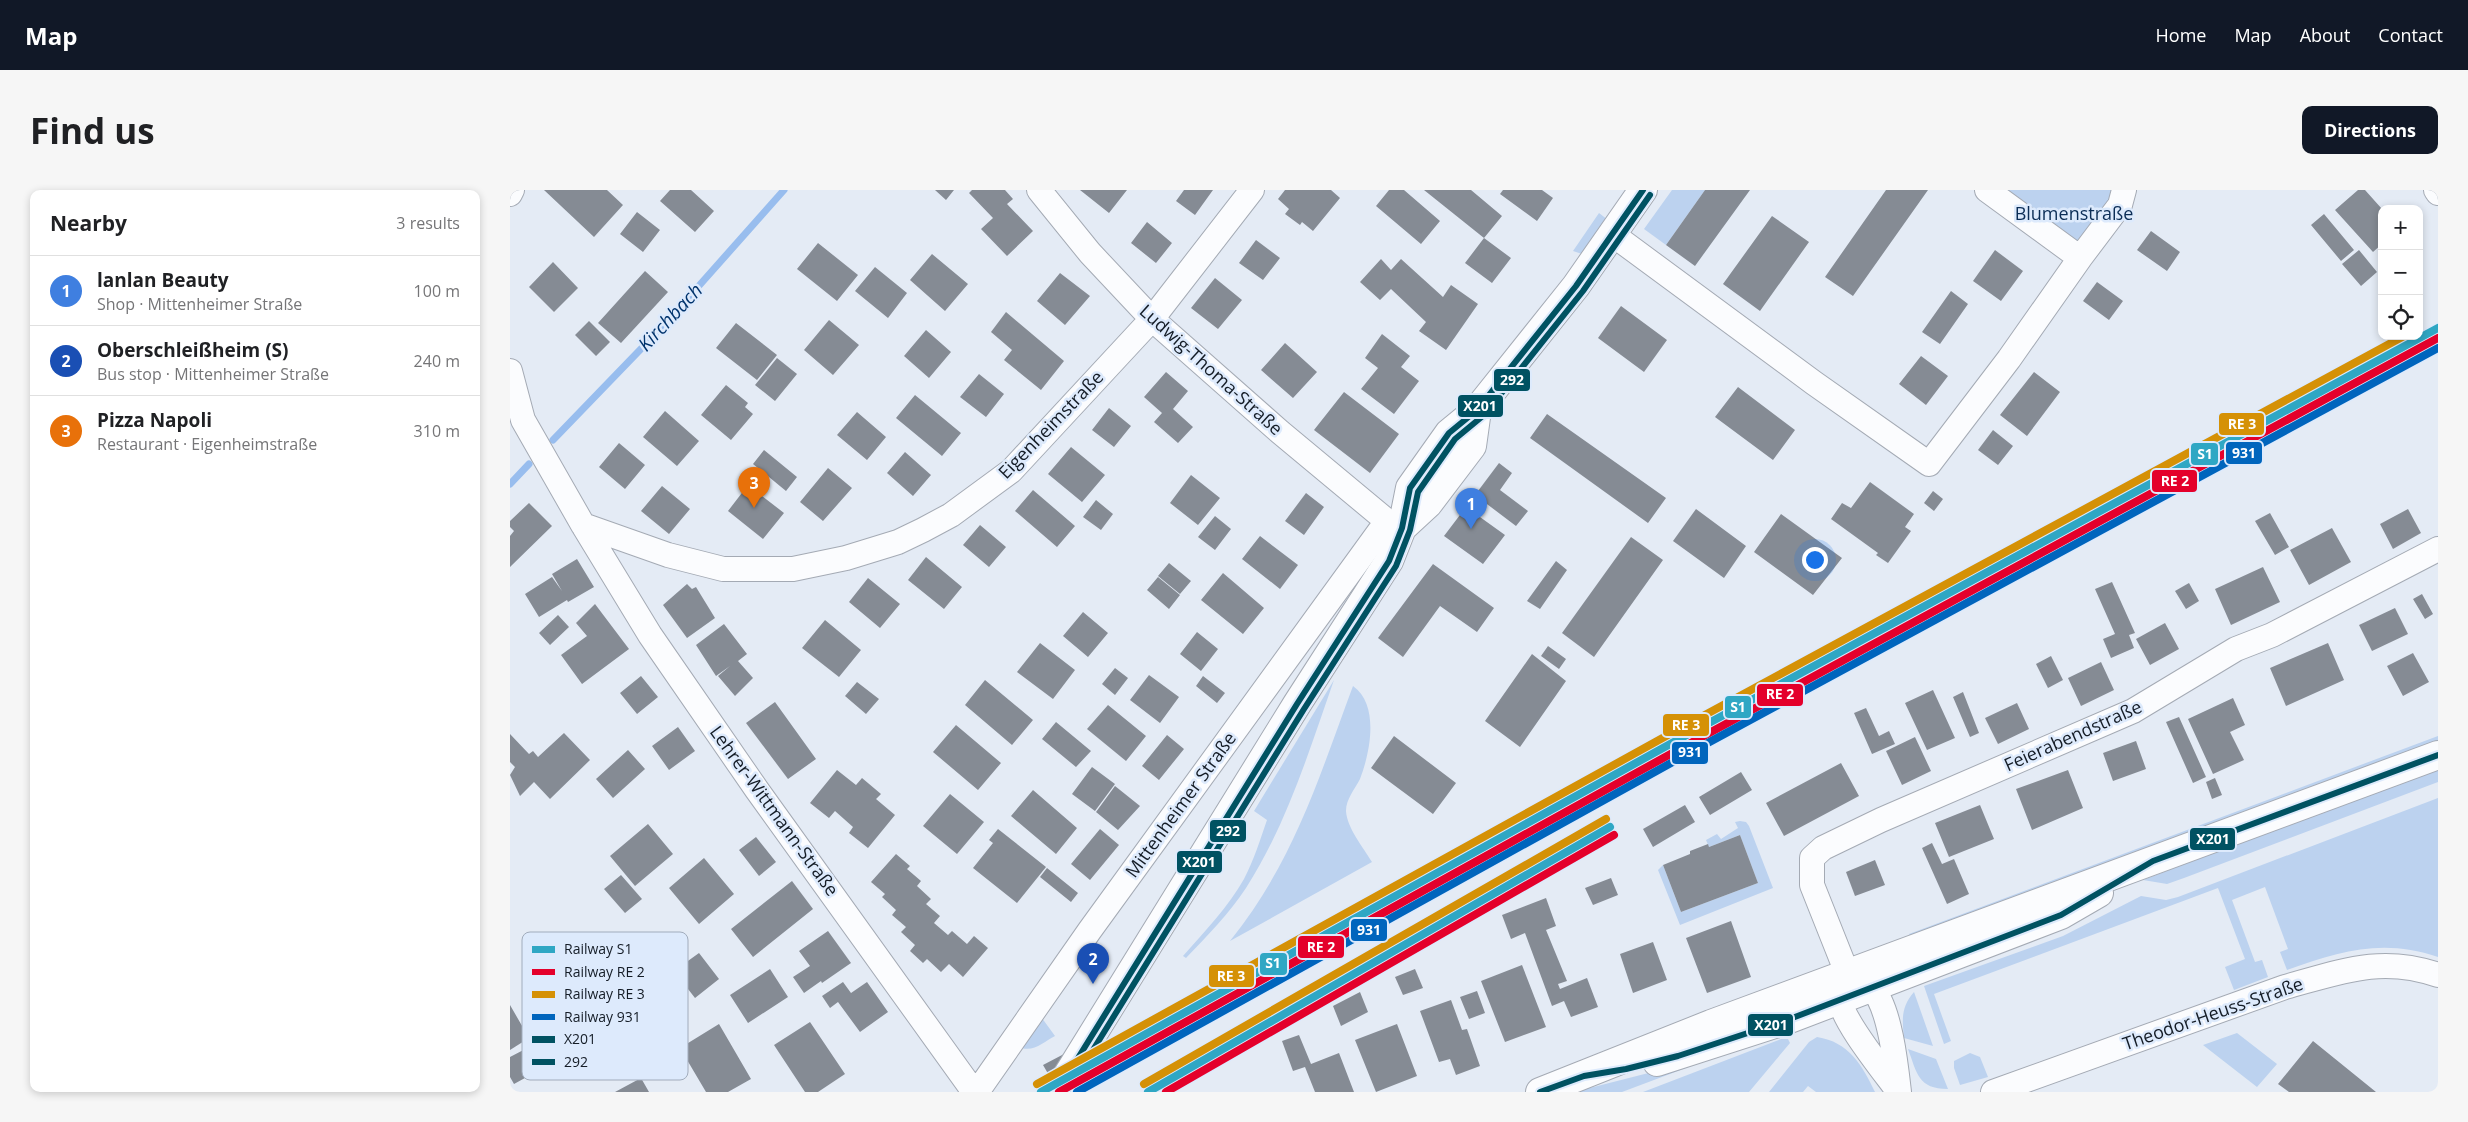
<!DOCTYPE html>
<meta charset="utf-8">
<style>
body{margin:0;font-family:"Open Sans",sans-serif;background:#f6f6f6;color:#202124}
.controls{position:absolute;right:15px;top:15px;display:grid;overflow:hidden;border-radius:10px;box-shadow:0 2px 8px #0003}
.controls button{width:45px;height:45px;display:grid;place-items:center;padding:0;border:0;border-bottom:1px solid #e0e0e0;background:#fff;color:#202124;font:25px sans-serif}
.you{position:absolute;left:1304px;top:369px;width:18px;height:18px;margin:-12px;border:4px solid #fff;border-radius:50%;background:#1a73e8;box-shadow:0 0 0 8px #1a73e833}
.badge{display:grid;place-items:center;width:32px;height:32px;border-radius:50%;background:#111827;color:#fff;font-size:16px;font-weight:700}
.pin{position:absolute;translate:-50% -41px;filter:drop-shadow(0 1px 2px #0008)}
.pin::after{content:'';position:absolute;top:26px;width:18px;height:15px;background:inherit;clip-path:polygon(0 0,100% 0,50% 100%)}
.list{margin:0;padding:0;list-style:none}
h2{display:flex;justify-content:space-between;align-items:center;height:65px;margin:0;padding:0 20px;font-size:21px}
h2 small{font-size:16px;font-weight:400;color:#757577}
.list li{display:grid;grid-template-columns:32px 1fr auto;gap:15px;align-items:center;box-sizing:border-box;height:70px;padding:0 20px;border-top:1px solid #e0e0e0}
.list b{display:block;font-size:19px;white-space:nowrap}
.list p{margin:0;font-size:16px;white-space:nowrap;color:#757577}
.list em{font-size:16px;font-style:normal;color:#757577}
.icon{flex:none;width:28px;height:28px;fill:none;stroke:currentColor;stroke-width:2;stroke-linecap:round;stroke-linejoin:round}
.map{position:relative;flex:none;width:1928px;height:902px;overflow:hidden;border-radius:10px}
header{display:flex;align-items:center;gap:30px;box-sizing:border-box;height:70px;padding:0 25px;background:#111827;color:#fff}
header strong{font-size:24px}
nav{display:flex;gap:28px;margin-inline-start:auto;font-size:18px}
.intro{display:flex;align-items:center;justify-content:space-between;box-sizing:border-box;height:120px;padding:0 30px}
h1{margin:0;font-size:35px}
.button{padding:12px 22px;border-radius:10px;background:#111827;color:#fff;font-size:18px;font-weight:700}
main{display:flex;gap:30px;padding:0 30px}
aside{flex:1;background:#fff;border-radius:10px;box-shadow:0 2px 8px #0003}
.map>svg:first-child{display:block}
.green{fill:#bcd2ef}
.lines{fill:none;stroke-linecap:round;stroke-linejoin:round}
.stream{stroke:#98bdee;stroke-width:7}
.building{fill:#858b94}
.minor-casing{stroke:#a4aab4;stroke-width:26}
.secondary-casing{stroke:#a4aab4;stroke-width:30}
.minor{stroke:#fbfcfe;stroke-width:24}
.secondary{stroke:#fbfcfe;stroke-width:28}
.bus-1-casing{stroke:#ddeafc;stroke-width:10}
.bus-2-casing{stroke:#ddeafc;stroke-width:10}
.bus-1{stroke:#005262;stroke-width:6}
.bus-2{stroke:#005262;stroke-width:6}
.rail-1-casing{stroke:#ddeafc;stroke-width:11}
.rail-2-casing{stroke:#ddeafc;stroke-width:11}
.rail-3-casing{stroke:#ddeafc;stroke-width:11}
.rail-4-casing{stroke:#ddeafc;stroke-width:11}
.rail-1{stroke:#2fa7c4;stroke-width:8}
.rail-2{stroke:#e4002b;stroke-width:8}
.rail-3{stroke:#d59106;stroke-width:8}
.rail-4{stroke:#0065bd;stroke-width:8}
.labels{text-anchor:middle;stroke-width:5;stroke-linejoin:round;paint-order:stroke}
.park-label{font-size:18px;fill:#0b2d56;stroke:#ddeafc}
.street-label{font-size:18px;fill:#141c26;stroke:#ddeafc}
.water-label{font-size:19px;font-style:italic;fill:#00336c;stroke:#ddeafc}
.key{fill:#ddeafc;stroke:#a1acbc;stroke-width:1}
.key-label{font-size:14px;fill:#141c26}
.line-badge{stroke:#ddeafc;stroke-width:2}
.badge-label{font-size:14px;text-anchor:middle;font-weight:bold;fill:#fff}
</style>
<header>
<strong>Map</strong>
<nav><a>Home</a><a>Map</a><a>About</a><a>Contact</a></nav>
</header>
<div class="intro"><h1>Find us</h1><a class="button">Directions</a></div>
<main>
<aside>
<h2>Nearby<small>3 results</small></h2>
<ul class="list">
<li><span class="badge" style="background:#3f7fe0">1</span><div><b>lanlan Beauty</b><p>Shop · Mittenheimer Straße</p></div><em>100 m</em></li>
<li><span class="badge" style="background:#1a4fb4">2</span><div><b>Oberschleißheim (S)</b><p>Bus stop · Mittenheimer Straße</p></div><em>240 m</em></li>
<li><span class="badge" style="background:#e8710a">3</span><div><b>Pizza Napoli</b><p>Restaurant · Eigenheimstraße</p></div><em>310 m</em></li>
</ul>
</aside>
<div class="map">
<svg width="1928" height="902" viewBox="0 0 1928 902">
<rect width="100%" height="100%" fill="#e4ebf5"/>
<path class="green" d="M1162,0H1195L1156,55L1134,39Z
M1492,0H1606L1601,15L1567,53Z
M1089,23L1098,30L1072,64L1063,61Z
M824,490C799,561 777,634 736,698C719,724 697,746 676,768L673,766C694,742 719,716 734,689C744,670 750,650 757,630L744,621Z
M843,496C870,515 860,563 850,589C845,599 836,609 836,621C837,638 853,657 862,672L720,751C784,671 808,590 843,496Z
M1928,546V552L1402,750L1399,744Z
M1928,578V592L1674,688L1657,694L1633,690Z
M1928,608V767C1873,748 1830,761 1777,780L1770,762L1778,759L1755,697L1722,710L1745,772L1752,770L1758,787L1724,800L1715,777L1735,769L1708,698L1424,804L1441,851L1434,854L1414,796L1553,746L1631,706L1656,710L1668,707Z
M1230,631L1236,632L1239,636L1263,698L1170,735L1148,680L1153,675L1171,722L1248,693L1230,645L1199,657L1196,650L1207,644L1211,649L1228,638L1225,632Z
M1404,802L1423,856L1394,848C1392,829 1391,817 1404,802Z
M529,824L545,846C535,851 524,862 512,858Z
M1269,843L1112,902H1064L1162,877Z
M1727,843L1767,874L1747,897L1693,855Z
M1307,847C1339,852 1352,875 1365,902H1306L1298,896L1293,902H1259L1299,852Z
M1271,849H1278L1280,853L1239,902H1133Z
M1398,859L1426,869L1438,899C1408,899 1407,883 1398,859Z
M1460,863L1470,867L1478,887L1450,895L1444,878V871Z"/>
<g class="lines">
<path class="stream" d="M43,250L155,134L274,0
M0,294L19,274"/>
</g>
<path class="building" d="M34,0H97L113,15L84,47Z
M160,0H181L204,21L185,42L150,11Z
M425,0H444L436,10Z
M462,0H495L503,9L497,14L523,41L497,66L471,39L483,28L459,3Z
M570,0H617L599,23Z
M674,0H703L685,25L666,11Z
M775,0H821L830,8L803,41L792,32L790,35L775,24L779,19L768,9Z
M879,0H894L930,31L911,54L866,16Z
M914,0H961L992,26L974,48Z
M993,0H1032L1043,8L1027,31L990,4Z
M1195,0H1240L1185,76L1156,55Z
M1376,0H1418L1343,106L1315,87Z
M1848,0H1855L1872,19V54L1863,62L1825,20Z
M127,22L150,40L133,62L110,44Z
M1814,24L1844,60L1831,71L1801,35Z
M1262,26L1299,52L1250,121L1213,94Z
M637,32L662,53L646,73L621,53Z
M1641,41L1670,62L1657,81L1627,60Z
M974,48L1001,68L982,93L955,73Z
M746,50L770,68L753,90L729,73Z
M308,53L348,85L327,111L287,79Z
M1485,60L1513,81L1491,111L1463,91Z
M1849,60L1867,82L1851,96L1832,74Z
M422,64L458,94L435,121L400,90Z
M871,69L881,80L891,69L933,107L941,95L968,114L936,160L909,141L916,132L881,99L870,110L850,92Z
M43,72L68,98L44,122L19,97Z
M365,77L397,103L378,128L345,101Z
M135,81L158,102L111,153L88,133Z
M550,83L580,106L555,135L527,111Z
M705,88L732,110L708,139L681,118Z
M1587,92L1613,111L1599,130L1573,111Z
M1441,101L1458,114L1430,154L1412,142Z
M1111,116L1157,150L1134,182L1088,148Z
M496,122L554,171L531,200L494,170L502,160L481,142Z
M319,130L349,155L323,185L294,160Z
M79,131L100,152L86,166L65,145Z
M226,133L267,165L247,190L206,158Z
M416,140L441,162L419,188L394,166Z
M872,144L900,166L891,177L909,191L884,224L851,199L868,178L855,168Z
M775,153L807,182L783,208L751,180Z
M1411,166L1438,186L1416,215L1389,194Z
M267,168L287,184L265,211L245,195Z
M656,182L678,201L663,219L683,237L668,253L644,232L652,223L634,207Z
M1524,182L1550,202L1517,246L1490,225Z
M469,184L494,204L476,227L450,207Z
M216,195L238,213L235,217L243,224L221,250L191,225Z
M1228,197L1285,240L1263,270L1205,227Z
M834,202L889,244L860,283L804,240Z
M405,205L451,243L432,266L386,228Z
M599,218L621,236L604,257L582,240Z
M155,221L189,251L167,276L133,247Z
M347,222L376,247L357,270L327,245Z
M1037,224L1156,308L1138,333L1020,248Z
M1483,240L1503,256L1488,275L1468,260Z
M109,253L135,275L115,299L89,277Z
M561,257L595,285L572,312L538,284Z
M254,260L287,287L276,301L243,274Z
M395,262L421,285L403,306L377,283Z
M989,273L1002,283L990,300L1018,321L1006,336L965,305Z
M318,278L342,298L313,331L290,312Z
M681,285L710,308L688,335L660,313Z
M1360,292L1404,324L1395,337L1401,341L1378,373L1366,365L1368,363L1321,329L1332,313L1341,318Z
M238,295L274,323L253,349L218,321Z
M152,296L180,319L159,344L131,321Z
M523,300L565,336L547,357L505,321Z
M1423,301L1433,309L1424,321L1414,313Z
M796,303L814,317L794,345L775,331Z
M586,310L603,324L591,340L573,327Z
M19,313L42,336L0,377V346L4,341L0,337V331Z
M956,317L995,345L973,374L934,346Z
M1186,319L1236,356L1214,388L1163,351Z
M1898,319L1911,343L1883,359L1870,334Z
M1760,323L1779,357L1765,365L1745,331Z
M1271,324L1332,368L1303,405L1244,362Z
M705,326L721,339L705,360L688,347Z
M470,335L496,357L479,377L453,355Z
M1822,338L1841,372L1799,395L1780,360Z
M750,346L788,375L770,399L732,369Z
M1121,347L1153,370L1084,467L1052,443Z
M416,367L452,397L434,419L398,390Z
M67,369L84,397L58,412L57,410L29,427L15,404L42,387L52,401L42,384Z
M1046,371L1057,380L1030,419L1017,411Z
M659,373L681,391L670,404L648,386Z
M923,374L984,418L967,442L930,416L893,467L868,448Z
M1753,377L1770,412L1721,435L1705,399Z
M713,383L754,418L733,444L691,410Z
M648,387L670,405L659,419L637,400Z
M358,388L390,414L370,438L339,412Z
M1602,392L1625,443L1619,445L1624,458L1601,468L1593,449L1605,444L1585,399Z
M1679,393L1689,411L1676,419L1665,401Z
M177,394L182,399L186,397L205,428L177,448L153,415Z
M1912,404L1923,424L1915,429L1903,409Z
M85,414L119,459L72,494L51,465L77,446L66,433Z
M1885,418L1898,444L1862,461L1849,435Z
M573,422L598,443L578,467L553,446Z
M48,425L59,437L40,455L29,443Z
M315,430L351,460L329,487L292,458Z
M1655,433L1669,459L1640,475L1626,449Z
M214,434L237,464L228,471L243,488L225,506L208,486L220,476L206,486L186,455Z
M687,442L708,459L691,481L670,464Z
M530,453L565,480L543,509L507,482Z
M1818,453L1834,490L1776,516L1760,478Z
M1038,456L1056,469L1049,479L1031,466Z
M1903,463L1919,492L1893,506L1877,476Z
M1022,464L1056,491L1010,557L975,531Z
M1541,466L1553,490L1538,498L1526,474Z
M1591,472L1604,500L1571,516L1558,488Z
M605,478L618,488L605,505L592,494Z
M639,485L669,507L650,533L620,510Z
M131,486L148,507L127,524L110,503Z
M693,486L715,503L707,513L686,496Z
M475,490L523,530L502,555L455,515Z
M347,492L369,509L356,524L335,506Z
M1423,500L1445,548L1417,560L1395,513Z
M1453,502L1469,543L1460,547L1443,507Z
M1723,508L1735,535L1720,542L1734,570L1703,584L1678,529Z
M265,512L306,569L278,589L236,533Z
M1507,513L1519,539L1488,554L1475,528Z
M598,515L636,546L616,571L577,539Z
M1356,518L1369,546L1379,541L1385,554L1362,564L1344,523Z
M1669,527L1696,587L1683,593L1656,532Z
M546,532L581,561L566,577L532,549Z
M446,535L491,573L468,600L423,562Z
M168,537L185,561L159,580L142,556Z
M54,543L80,570L40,609L24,592L10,606L0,585L5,577L0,572V544L19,564L23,561L28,567Z
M657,545L674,559L649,590L632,576Z
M884,546L946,593L923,624L861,578Z
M1405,547L1421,581L1392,595L1376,561Z
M1626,551L1636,579L1603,591L1593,563Z
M118,560L135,579L103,608L86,589Z
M1331,573L1349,606L1274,646L1256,613Z
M582,577L605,594L585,621L562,604Z
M327,580L346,595L352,588L371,604L366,609L385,625L358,658L339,643L343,637L325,621L319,628L300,613Z
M1558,580L1573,618L1522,640L1506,599Z
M1231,582L1242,600L1200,625L1189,607Z
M1705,588L1712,605L1702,609L1696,592Z
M605,596L630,616L608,640L586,622Z
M523,600L567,638L546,664L501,626Z
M440,604L474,632L447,664L413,636Z
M1175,615L1185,632L1143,657L1133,639Z
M1470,615L1484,649L1439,667L1425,633Z
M138,634L163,664L125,696L100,666Z
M488,639L536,677L507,713L463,678L483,653L479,650Z
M590,639L609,655L580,690L561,674Z
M1230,645L1248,693L1171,722L1153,675L1180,664V661L1198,654L1199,657Z
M246,647L266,672L249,686L229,660Z
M1422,653L1432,674L1444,669L1459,704L1437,714L1412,658Z
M386,664L400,676L397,679L411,691L407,696L421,709L416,714L430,726L424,733L438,745L442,741L457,754L464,746L478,758L453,787L439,774L431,782L417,769L413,773L400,761L405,755L391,742L396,737L382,725L386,720L372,707L375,704L361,692Z
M194,668L224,704L189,734L159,698Z
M1365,670L1375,695L1345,706L1336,682Z
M537,678L568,703L561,712L530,687Z
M111,685L132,709L115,723L94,699Z
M1101,688L1108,705L1083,715L1075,698Z
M282,691L303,719L243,767L221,739Z
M1036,708L1046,736L1036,740L1057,791L1048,794L1050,799L1077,788L1088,817L1061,827L1054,811L1042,816L1015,743L1001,749L992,725Z
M1221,731L1241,787L1197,803L1176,748Z
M318,741L341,773L312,793L311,791L294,803L283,787L300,776L289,761Z
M1143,752L1157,790L1123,803L1110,764Z
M189,763L209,789L185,808L164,781Z
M1012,775L1036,837L995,852L971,791Z
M260,779L278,807L238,833L220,805Z
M905,779L913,798L893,805L885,787Z
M333,792L341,803L357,792L378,822L350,842L328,812L320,818L312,806Z
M967,801L975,823L959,829L950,807Z
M850,802L858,822L831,836L823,816Z
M941,810L952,840L957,839L970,876L946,885L940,869L929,872L910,821Z
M0,815L19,848L0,860Z
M300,832L335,884L308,902H295L264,855Z
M209,834L241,889L218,902H196L170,858Z
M887,834L907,886L866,902L845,850Z
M789,845L801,874L829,863L844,902H805L795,877L783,881L772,851Z
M1803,851L1866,902H1779L1768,894Z
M23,855L35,877L4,894L0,887V867Z
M554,864L560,875L540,887L533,875Z
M131,888L139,902H105Z"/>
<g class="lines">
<defs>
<path id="minor" d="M529,0L580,63L642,129L770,242L877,331L891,337
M1926,0L1928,3
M0,4L2,0
M1102,44L1304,193L1419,274L1499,169L1570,68L1477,0
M1570,68L1610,15L1614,0
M0,181L13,230L73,335L140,445L247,600L464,902
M73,335L158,365L213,379H283L336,368L388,352L413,340L441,325L501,281L642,129L742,0
M1337,783L1302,695V668L1313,658L1371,630L1623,521L1726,459L1762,445L1928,359
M1346,788C1351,791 1359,793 1362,798C1380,818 1386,875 1389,902
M1335,792C1334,797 1331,803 1330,808C1330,828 1375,883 1388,901
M467,902L580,740L877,331
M1483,902L1775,797C1830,782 1871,765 1928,785"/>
<path id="secondary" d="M892,338L918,314L962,256L967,220
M1147,872L1277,830L1551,725L1589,703
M547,902L787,514L879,371L892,338L900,298L939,243L967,220L1066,96L1133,0
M1030,902L1201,834L1928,565"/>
</defs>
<use href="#minor" class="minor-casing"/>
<use href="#secondary" class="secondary-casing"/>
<use href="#minor" class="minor"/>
<use href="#secondary" class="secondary"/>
<defs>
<path id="bus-1" d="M547,902L787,514L879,371L892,338L900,298L939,243L967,220L1066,96L1133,0
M1030,902L1074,886L1116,879L1168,866L1277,830L1551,725L1643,671L1928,565"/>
<path id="bus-2" d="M557,902L794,519L886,376L900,340L908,302L945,249L974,225L1073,101L1140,5"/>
</defs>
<use href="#bus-1" class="bus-1-casing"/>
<use href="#bus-2" class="bus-2-casing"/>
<use href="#bus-1" class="bus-1"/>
<use href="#bus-2" class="bus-2"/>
<defs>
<path id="rail-1" d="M531,902L1162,553L1928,138
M638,902L1100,637"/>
<path id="rail-2" d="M549,902L1166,561L1928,148
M656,902L1104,645"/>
<path id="rail-3" d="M527,894L1158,545L1894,146
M634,894L1096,629"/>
<path id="rail-4" d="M567,902L1170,568L1928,158"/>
</defs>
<use href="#rail-1" class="rail-1-casing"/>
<use href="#rail-2" class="rail-2-casing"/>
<use href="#rail-3" class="rail-3-casing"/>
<use href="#rail-4" class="rail-4-casing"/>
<use href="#rail-1" class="rail-1"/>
<use href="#rail-2" class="rail-2"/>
<use href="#rail-3" class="rail-3"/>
<use href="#rail-4" class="rail-4"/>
</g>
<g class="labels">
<g class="park-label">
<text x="1564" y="30">Blumenstraße</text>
</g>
<g class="street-label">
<text transform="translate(701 180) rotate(42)" y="6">Ludwig-Thoma-Straße</text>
<text transform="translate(541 235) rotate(-46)" y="6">Eigenheimstraße</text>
<text transform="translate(1563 546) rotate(-24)" y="6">Feierabendstraße</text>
<text transform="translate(671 615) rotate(-54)" y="6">Mittenheimer Straße</text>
<text transform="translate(264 621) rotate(54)" y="6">Lehrer-Wittmann-Straße</text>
<text transform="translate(1703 824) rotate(-19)" y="6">Theodor-Heuss-Straße</text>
</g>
<g class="water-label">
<text transform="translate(160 127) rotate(-47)" y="7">Kirchbach</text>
</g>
</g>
<rect x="12" y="742" width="166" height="148" rx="8" class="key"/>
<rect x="22" y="756" width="23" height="7" fill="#2fa7c4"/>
<rect x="22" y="779" width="23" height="6" fill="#e4002b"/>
<rect x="22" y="801" width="23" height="7" fill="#d59106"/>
<rect x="22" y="824" width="23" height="6" fill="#0065bd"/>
<rect x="22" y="846" width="23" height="7" fill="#005262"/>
<rect x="22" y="869" width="23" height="6" fill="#005262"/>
<g class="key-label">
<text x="54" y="764">Railway S1</text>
<text x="54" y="787">Railway RE 2</text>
<text x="54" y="809">Railway RE 3</text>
<text x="54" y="832">Railway 931</text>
<text x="54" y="854">X201</text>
<text x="54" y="877">292</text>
</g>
<g class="line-badge">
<rect x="983" y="178" width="38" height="24" rx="5" fill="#005262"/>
<rect x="947" y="204" width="47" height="24" rx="5" fill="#005262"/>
<rect x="1708" y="222" width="47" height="24" rx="5" fill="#d59106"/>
<rect x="1715" y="251" width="38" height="24" rx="5" fill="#0065bd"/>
<rect x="1680" y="252" width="29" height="24" rx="5" fill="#2fa7c4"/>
<rect x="1641" y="279" width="47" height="24" rx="5" fill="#e4002b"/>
<rect x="1246" y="493" width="48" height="24" rx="5" fill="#e4002b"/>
<rect x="1214" y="505" width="28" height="24" rx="5" fill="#2fa7c4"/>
<rect x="1152" y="523" width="48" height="24" rx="5" fill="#d59106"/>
<rect x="1161" y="551" width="38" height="24" rx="5" fill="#0065bd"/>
<rect x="699" y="629" width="38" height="24" rx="5" fill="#005262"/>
<rect x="1679" y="637" width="47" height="24" rx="5" fill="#005262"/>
<rect x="666" y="660" width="47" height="24" rx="5" fill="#005262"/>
<rect x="840" y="728" width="38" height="24" rx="5" fill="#0065bd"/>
<rect x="787" y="745" width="48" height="24" rx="5" fill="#e4002b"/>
<rect x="749" y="762" width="29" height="24" rx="5" fill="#2fa7c4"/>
<rect x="698" y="774" width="47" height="24" rx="5" fill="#d59106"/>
<rect x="1237" y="823" width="47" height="24" rx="5" fill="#005262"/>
</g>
<g class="badge-label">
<text x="1002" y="195">292</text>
<text x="970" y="221">X201</text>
<text x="1732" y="239">RE 3</text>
<text x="1734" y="268">931</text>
<text x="1695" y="269">S1</text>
<text x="1665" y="296">RE 2</text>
<text x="1270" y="509">RE 2</text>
<text x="1228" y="522">S1</text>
<text x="1176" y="540">RE 3</text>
<text x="1180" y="567">931</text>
<text x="718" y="646">292</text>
<text x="1703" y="654">X201</text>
<text x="689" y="677">X201</text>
<text x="859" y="745">931</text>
<text x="811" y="762">RE 2</text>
<text x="763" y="778">S1</text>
<text x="721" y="791">RE 3</text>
<text x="1261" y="840">X201</text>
</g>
</svg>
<div class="controls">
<button>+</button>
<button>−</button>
<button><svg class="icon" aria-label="locate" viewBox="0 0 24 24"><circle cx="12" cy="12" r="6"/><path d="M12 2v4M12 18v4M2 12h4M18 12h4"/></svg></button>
</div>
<div class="you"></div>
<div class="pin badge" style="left:961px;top:339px;background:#3f7fe0">1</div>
<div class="pin badge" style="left:583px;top:794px;background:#1a4fb4">2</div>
<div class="pin badge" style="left:244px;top:318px;background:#e8710a">3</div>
</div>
</main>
